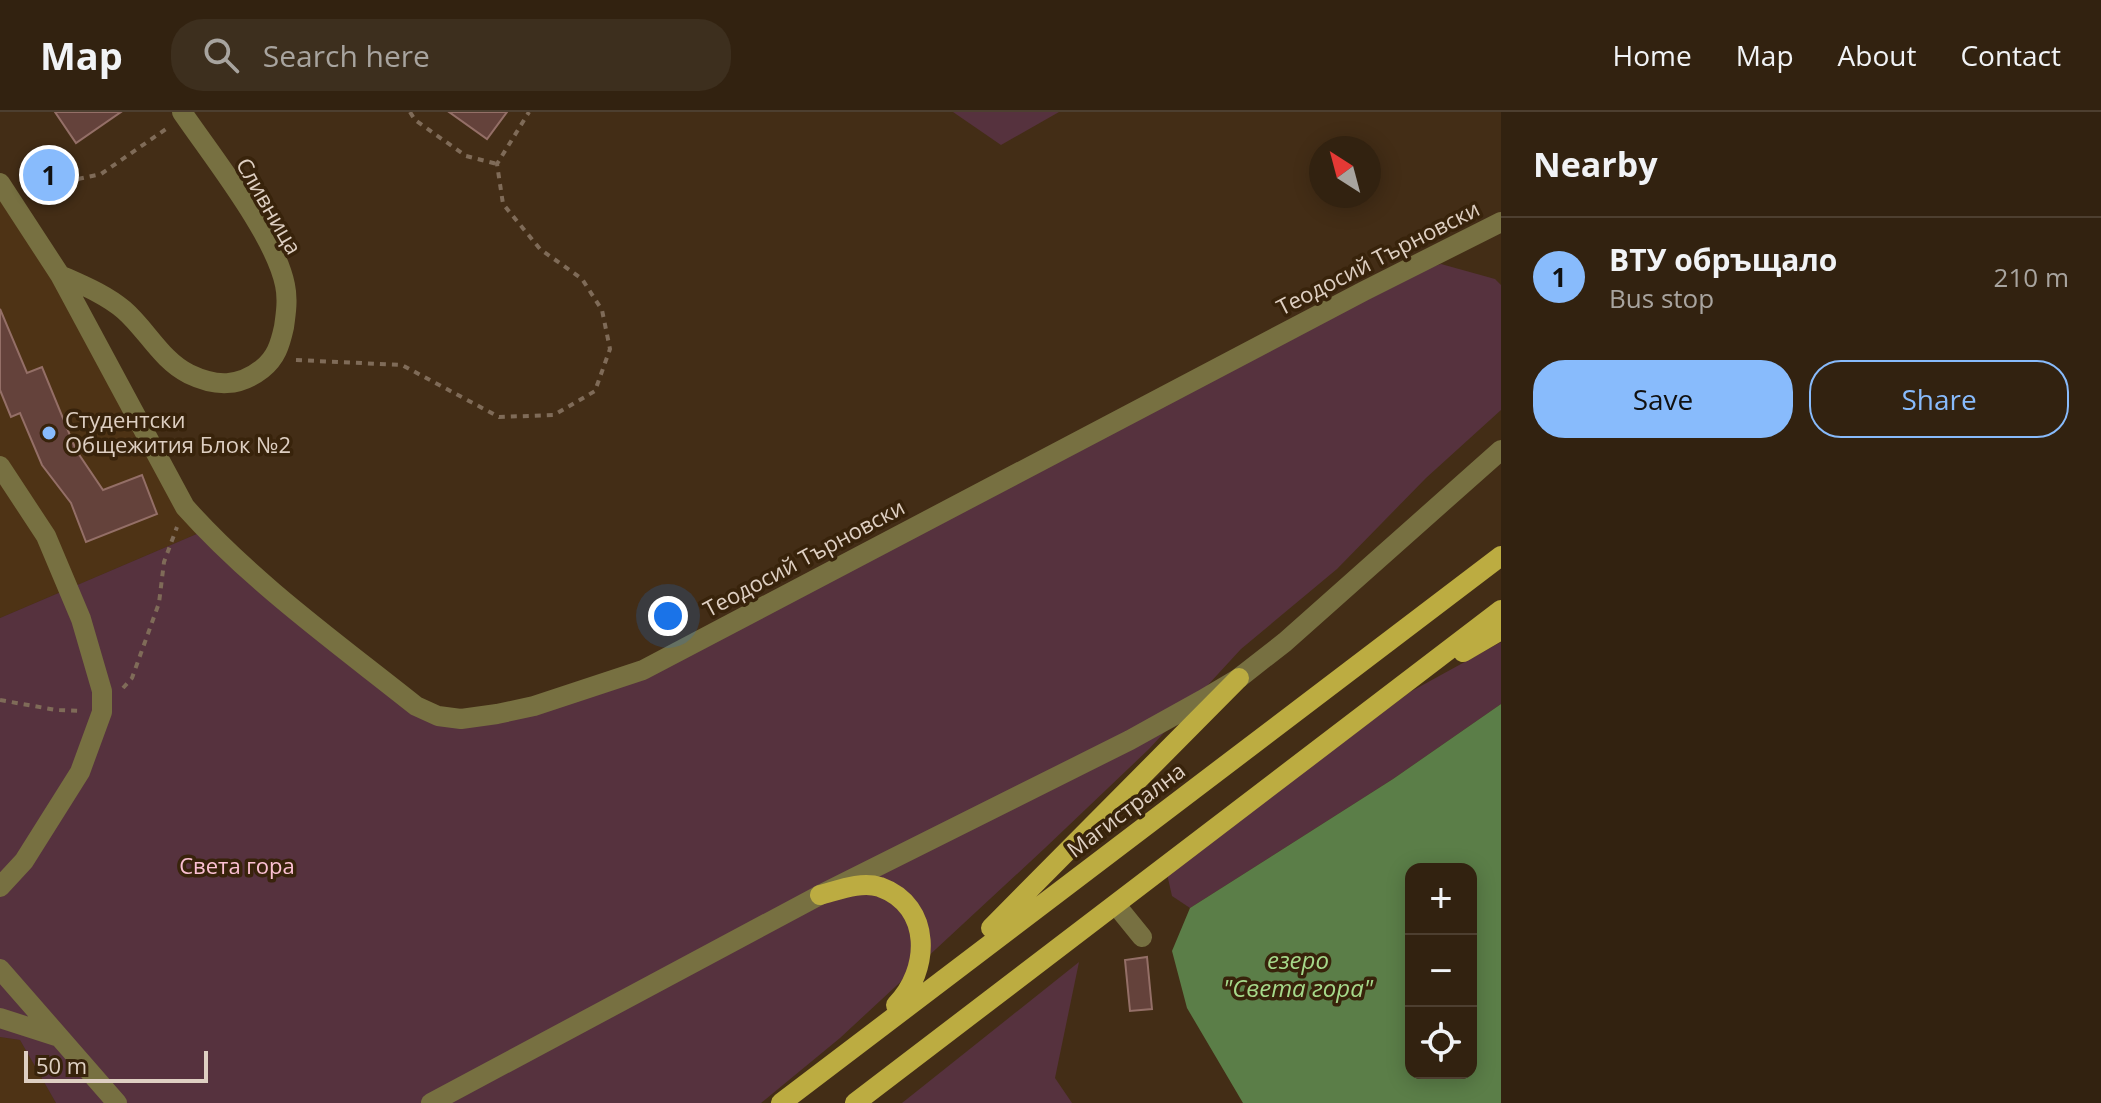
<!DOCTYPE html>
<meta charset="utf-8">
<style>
body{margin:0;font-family:"Open Sans",sans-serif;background:#3d2f1e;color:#f1f3f6}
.controls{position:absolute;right:24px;bottom:24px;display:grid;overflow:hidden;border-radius:16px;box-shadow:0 4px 20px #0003}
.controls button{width:72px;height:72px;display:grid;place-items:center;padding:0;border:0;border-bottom:2px solid #4d3f30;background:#322210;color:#f1f3f6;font:40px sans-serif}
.compass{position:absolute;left:1309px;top:24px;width:72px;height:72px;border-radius:50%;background:#322210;box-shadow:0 4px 20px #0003;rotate:324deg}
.scale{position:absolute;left:24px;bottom:20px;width:184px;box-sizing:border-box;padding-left:8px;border:4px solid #decfc2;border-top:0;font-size:22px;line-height:28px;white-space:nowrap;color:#decfc2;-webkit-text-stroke:6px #38230b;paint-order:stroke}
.you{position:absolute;left:668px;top:504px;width:28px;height:28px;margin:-20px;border:6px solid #fff;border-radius:50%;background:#1a73e8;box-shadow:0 0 0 12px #1a73e833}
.badge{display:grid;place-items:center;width:52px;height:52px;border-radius:50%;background:#88bbfc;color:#111;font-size:26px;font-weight:700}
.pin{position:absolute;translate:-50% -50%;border:4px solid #fff;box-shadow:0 2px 8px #0006}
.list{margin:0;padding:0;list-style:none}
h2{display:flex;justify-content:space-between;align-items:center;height:104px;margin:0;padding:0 32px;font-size:34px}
h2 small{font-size:26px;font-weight:400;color:#a8a49f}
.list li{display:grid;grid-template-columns:52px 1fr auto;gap:24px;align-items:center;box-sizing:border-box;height:120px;padding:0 32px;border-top:2px solid #4d3f30}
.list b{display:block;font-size:30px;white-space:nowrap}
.list p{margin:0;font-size:26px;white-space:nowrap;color:#a8a49f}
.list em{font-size:26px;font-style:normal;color:#a8a49f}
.actions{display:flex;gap:16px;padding:24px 32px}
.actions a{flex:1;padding:18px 0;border:2px solid #88bbfc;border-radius:32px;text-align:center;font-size:28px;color:#88bbfc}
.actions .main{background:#88bbfc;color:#111}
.icon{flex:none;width:44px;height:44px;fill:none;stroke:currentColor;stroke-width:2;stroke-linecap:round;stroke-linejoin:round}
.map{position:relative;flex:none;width:1501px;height:991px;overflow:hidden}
header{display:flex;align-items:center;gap:48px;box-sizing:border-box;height:112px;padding:0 40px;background:#322210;border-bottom:2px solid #4d3f30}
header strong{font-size:38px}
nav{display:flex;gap:44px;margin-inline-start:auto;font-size:28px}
.search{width:560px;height:72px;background:#3d2f1e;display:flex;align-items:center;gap:20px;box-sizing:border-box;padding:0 28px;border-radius:32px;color:#a8a49f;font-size:30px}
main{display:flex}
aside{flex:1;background:#322210}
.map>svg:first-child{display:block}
.built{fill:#4e3315}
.green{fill:#56323e}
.water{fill:#5b7e48;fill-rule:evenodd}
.building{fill:#64423b;stroke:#946f67;stroke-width:2}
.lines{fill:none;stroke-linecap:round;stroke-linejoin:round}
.path{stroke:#7f6b58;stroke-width:4;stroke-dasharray:6 6;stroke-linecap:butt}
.minor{stroke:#777041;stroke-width:20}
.major{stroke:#bcac41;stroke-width:20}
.poi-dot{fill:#88bbfc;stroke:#38230b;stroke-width:3}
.labels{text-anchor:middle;stroke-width:7;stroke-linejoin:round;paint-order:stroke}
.street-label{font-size:22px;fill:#decfc2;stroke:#38230b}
.poi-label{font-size:22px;fill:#decfc2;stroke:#38230b;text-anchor:start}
.park-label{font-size:22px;fill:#fbc0d3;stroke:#38230b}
.water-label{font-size:24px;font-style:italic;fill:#a6d98a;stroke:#38230b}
</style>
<header>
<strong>Map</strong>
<div class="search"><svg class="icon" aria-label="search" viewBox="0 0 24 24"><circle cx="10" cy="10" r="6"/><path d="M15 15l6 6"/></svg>Search here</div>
<nav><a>Home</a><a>Map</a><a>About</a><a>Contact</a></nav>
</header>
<main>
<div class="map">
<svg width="1501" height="991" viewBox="0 0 1501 991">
<rect width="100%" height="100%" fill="#432d16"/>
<path class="built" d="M0,71L206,418L0,506Z
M0,925L20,928L56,991H0Z"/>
<path class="green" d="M953,0H1059L1001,33Z
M1441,152L1495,167L1501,173V298L1426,366L1337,457L1241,537L1149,637L1045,736L840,926L761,991H56L20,928L0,925V506L206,418L438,604L587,577L1364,179Z
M1501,530V592L1393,667L1190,796L1172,784L1167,762L1410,580Z
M1079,850L1055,966L1072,991H902Z"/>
<path class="water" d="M1501,592V991H1243L1187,896L1172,839L1190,796L1393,667ZM1411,757H1471V961H1411Z"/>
<path class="building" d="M55,0H121L76,31Z
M449,0H507L487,27Z
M0,197L27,261L42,255L76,338L103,378L142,363L157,402L86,430L71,391L42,353L20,301L11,305L0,278Z
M1147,845L1152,897L1130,899L1125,848Z"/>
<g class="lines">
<path class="path" d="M410,0L415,8L466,44L497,52
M31,77L101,62L166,17
M296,248L402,253L499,305L554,303L595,279L610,237L602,198L582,167L540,137L503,92L497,52L529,0
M123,576L132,566L159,491L164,450L177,415
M0,588L56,598L81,599"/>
<path class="minor" d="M0,71L60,163L185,395C253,471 337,531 416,594L438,604L461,607L497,602L534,594L643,558L1364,179L1501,110
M60,163C82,173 105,182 124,198C147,218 161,248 189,262C216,275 239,275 262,257C276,246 280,233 284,215C286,201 288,187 285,173C275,123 212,44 182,0
M0,354L46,424L81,507L102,579V600L80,660L24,749L0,775
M1116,793L1142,825
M0,857L117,991
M0,906L59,925
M431,991L820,783L1130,628L1202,588L1239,566L1285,530L1501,338"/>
<path class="major" d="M1463,540L1501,518
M820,783C839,778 861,769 880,775C933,794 930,859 896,893
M991,816L1239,566
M781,991L1501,444
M855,991L1501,498"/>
</g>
<circle class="poi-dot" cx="49" cy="321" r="8"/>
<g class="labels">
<g class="street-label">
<text transform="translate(269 94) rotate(60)" y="8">Сливница</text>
<text transform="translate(1378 146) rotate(-27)" y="8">Теодосий Търновски</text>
<text transform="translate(804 446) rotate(-28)" y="8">Теодосий Търновски</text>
<text transform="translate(1126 698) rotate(-37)" y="8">Магистрална</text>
</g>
<g class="poi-label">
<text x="65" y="316">Студентски<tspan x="65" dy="25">Общежития Блок №2</tspan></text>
</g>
<g class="park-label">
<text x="237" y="762">Света гора</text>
</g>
<g class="water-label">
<text x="1298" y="857">езеро<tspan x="1298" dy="28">"Света гора"</tspan></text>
</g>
</g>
</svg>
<div class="controls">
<button>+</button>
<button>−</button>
<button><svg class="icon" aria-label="locate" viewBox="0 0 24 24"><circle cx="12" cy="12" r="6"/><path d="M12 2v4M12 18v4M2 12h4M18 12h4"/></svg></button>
</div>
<svg class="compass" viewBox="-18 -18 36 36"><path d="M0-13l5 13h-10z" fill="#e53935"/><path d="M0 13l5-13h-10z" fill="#a8a49f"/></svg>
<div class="scale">50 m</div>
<div class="you"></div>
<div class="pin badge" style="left:49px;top:63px">1</div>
</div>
<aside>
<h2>Nearby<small></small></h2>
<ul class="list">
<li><span class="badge">1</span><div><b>ВТУ обръщало</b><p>Bus stop</p></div><em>210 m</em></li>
</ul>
<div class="actions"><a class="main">Save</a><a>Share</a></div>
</aside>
</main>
